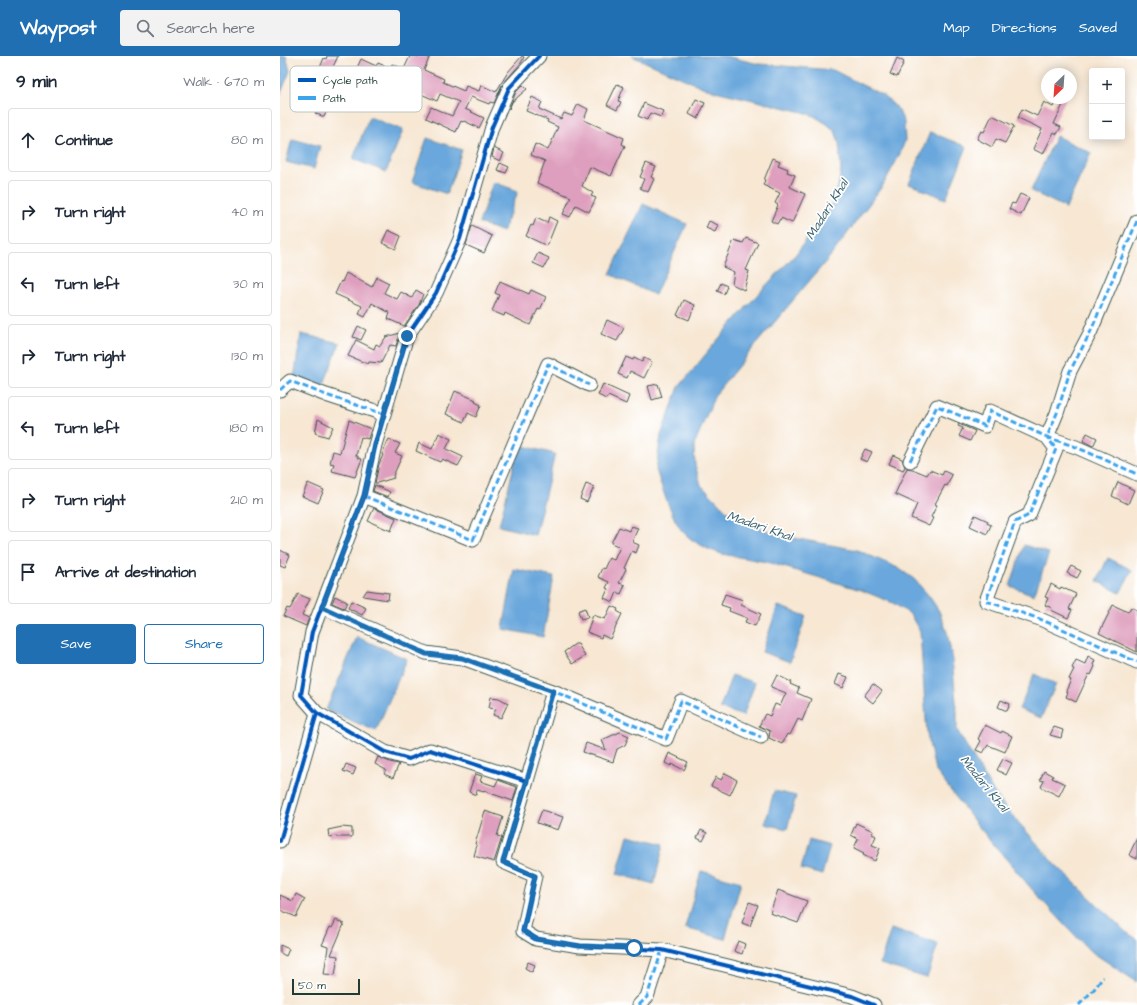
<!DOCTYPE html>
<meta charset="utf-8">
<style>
body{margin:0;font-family:"Architects Daughter",sans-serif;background:#f2f2f3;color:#1f2937}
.controls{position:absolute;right:12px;top:12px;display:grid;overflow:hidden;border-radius:4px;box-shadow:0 2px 10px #0003}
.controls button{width:36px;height:36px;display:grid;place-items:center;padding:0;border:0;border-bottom:1px solid #e0e1e3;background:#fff;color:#1f2937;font:20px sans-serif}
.compass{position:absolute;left:761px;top:12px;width:36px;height:36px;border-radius:50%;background:#fff;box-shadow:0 2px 10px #0003;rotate:205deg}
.scale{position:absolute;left:12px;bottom:10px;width:68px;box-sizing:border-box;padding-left:4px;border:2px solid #1f3d34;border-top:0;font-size:11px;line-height:14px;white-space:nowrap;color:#1f3d34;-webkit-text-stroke:3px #fff;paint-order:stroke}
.stop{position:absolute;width:12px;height:12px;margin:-9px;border:3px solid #1f6fb2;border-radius:50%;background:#fff}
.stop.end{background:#1f6fb2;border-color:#fff;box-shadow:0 1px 4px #0008}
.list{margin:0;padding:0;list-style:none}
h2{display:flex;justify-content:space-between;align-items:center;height:52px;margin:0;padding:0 16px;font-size:17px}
h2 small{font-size:13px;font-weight:400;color:#747a83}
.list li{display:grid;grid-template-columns:26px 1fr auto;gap:12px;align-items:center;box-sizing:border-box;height:64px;margin:0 8px 8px;padding:0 8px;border:1px solid #e0e1e3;border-radius:4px}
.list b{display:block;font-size:15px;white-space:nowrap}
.list em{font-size:13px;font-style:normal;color:#747a83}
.actions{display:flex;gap:8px;padding:12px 16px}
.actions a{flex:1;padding:9px 0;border:1px solid #1f6fb2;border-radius:4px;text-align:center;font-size:14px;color:#1f6fb2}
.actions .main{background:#1f6fb2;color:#fff}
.icon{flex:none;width:22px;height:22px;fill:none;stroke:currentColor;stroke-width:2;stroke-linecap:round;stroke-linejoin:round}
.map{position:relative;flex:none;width:857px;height:949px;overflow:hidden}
header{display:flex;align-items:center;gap:24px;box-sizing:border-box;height:56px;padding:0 20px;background:#1f6fb2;color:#fff}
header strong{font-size:19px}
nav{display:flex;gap:22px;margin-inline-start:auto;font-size:14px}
.search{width:280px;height:36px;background:#f2f2f3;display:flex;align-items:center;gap:10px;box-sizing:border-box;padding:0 14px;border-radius:4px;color:#747a83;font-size:15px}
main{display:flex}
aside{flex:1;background:#fff}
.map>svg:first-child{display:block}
.water{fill:#6ba7dc;stroke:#457288}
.building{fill:#de9ebd}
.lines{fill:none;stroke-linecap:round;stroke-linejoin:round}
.minor-casing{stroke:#3f564c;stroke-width:15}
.minor{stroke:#fff;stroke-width:13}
.quiet{stroke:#3da4eb;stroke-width:3;stroke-dasharray:6 3;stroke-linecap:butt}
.cycleway-casing{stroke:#fff;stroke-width:6}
.cycleway{stroke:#0057b8;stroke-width:4}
.route{stroke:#1f6fb2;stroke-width:5}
.labels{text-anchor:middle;stroke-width:3.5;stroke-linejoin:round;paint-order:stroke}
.water-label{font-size:13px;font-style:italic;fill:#3a626f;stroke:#fff}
.key{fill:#fff;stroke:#bcc5c2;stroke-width:1}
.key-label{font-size:11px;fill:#1f3d34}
</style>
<header>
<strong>Waypost</strong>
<div class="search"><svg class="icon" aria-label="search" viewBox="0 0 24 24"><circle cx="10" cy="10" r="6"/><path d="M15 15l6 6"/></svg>Search here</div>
<nav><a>Map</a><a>Directions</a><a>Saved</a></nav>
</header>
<main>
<aside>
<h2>9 min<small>Walk · 670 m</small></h2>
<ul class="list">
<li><svg class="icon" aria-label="ahead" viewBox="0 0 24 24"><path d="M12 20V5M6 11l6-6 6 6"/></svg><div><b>Continue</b></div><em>80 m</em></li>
<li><svg class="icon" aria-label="right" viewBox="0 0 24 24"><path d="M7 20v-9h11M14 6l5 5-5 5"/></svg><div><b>Turn right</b></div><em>40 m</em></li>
<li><svg class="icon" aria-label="left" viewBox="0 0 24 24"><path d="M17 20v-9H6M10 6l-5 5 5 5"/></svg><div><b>Turn left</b></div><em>30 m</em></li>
<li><svg class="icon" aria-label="right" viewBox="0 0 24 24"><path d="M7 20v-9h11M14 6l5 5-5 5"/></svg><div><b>Turn right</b></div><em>130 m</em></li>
<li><svg class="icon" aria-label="left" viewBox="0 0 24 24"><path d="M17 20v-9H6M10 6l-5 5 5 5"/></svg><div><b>Turn left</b></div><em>180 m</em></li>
<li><svg class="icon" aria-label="right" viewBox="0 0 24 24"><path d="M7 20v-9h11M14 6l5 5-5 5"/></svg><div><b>Turn right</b></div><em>210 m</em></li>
<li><svg class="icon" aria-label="arrive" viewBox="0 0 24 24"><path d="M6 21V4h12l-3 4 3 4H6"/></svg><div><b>Arrive at destination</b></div></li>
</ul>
<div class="actions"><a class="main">Save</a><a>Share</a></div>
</aside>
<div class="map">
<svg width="857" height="949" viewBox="0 0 857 949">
<rect width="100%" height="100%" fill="#fff"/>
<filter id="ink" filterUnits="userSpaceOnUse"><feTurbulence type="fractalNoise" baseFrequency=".025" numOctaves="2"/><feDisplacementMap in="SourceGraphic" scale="8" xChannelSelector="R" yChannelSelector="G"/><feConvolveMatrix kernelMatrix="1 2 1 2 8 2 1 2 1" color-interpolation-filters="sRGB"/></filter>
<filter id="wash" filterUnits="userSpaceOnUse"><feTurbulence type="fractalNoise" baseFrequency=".012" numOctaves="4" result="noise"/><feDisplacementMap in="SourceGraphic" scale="16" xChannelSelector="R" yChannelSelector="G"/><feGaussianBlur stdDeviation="0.9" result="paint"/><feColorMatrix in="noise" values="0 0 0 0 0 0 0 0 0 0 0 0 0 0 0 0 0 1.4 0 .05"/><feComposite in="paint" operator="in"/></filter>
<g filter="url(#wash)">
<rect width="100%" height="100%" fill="#f7e7d3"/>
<path class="water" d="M0,0H6L10,15L0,39Z
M352,0H445L479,8L553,14L604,40L618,53L624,66L625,85L618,102L603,129L553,197L477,287L435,339L414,389L415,409L421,429L447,455L493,478L577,494L618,512L634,523L649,540L659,555L667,576L672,602L677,656V674L711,732L724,750L776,809L846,876L857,883V926L809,894L756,838L698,770L655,714L647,678L640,576L630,558L613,547L581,534L487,506L442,498L428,493L412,484L402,475L395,464L386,443L376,414L381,379L399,331L435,287L477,239L516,198L553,147L558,131L561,114L559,86L555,75L547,68L534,60L523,56L427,33Z
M89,61L123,74L106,116L73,103Z
M650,76L687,91L666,143L629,128Z
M776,80L811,97L786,152L751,135Z
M147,82L182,94L167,138L132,126Z
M12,83L40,90L34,113L6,106Z
M213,126L238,135L223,176L199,167Z
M363,148L407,168L375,239L330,218Z
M21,278L60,287L43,330L14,322Z
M239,389L275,398L255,479L219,470Z
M744,489L769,497L754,539L730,530Z
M828,502L852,514L840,537L817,525Z
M234,513L274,521L263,581L223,573Z
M498,550L526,560L510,606L482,596Z
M77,581L127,603L96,675L46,654Z
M754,618L776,628L761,662L739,653Z
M452,619L475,627L463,660L440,652Z
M494,735L516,740L507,773L485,768Z
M348,779L384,788L374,828L337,818Z
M529,784L550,790L542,819L521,813Z
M421,815L461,826L445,883L405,872Z
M611,873L658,888L647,922L600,908Z"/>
<g id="blocks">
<path class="building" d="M47,0H58L47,24L53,27L48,39L32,31L44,2L46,3Z
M130,0H150L144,14L164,23L163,26L184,35L186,30L199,35L201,29L216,36L228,16L242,0L244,1L241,7L222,29L214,47L210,46L209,48L191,41L185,53L204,62L199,72L184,65L183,66L181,65L176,76L146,62L151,51L172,60L179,46L160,38L157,45L141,38L138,46L129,42L132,37L129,35L133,28L111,19L103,37L107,39L103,50L79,39L74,51L64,46L76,22L73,21L81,3L96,10L98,7L110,12L112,8L124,13Z
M617,2L624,6L617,21L610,18Z
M337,28L344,31L338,45L341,46L337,54L327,49Z
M243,29L247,33L232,46L229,53L236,36Z
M252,41L262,46L259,53L281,63L284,57L292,60L298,48L308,53L304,64L344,82L342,88L345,90L331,120L310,111L302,130L313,137L311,140L316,142L309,156L296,149L290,161L283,158L291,141L257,127L265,105L251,99L255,88L268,94L278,71L267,66L268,64L246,55Z
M778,42H786L774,68L781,71L777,78L774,76L763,98L753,93L762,73L738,62L742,53L757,60L764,46L773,51Z
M416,43L425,47L418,63L409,58Z
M364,47L383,55L381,61L370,57L367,64L358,60Z
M38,50L47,54L44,61L35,57Z
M712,59L734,70L725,87L716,83L712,91L697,83L701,75L704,76Z
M214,92L224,97L220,105L212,101Z
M493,102L500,105L498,109L508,113L507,116L515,119L510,131L525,138L512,167L501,162V164L500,163L497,168L491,165L498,149L495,147L500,137L483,129L485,124H484Z
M220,107L229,111L226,117L217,114Z
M366,107L376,111L371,121L374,123L368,136L360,132L364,123L360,121Z
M740,138L749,142L741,159L729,153L732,147L735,148Z
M269,161L277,165L267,190L246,180L251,169L253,170L256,162L267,167Z
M429,165L438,169L435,176L426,172Z
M192,170L212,180L204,197L186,189Z
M108,174L121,180L116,193L102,187Z
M466,182L478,187L466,214L469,215L464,234L452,228L454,216L443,211L454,184L463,187Z
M258,197L269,202L264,212L253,207Z
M66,217L92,231L97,221L109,227L104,237L117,243L121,236L132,242L136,234L143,238L139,249L124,270L108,263L110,257L92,247L85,261L79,258L82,250L55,238L61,225L62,226Z
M220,225L249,238L251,234L266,241L260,254L258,253L250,269L225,257L224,260L212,255L219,239L215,237Z
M441,227L447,230L444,238L437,235Z
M404,244L415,249L409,264L397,259Z
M327,264L344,272L337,285L321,278Z
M78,270L86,274L81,284L73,281Z
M120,277L116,290L110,289L101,307L89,306L88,308L68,300L76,284L94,293L96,288L100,290L106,281Z
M346,301L353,304L354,302L362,306L364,302L372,306L364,322L350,315L347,322L338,318Z
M323,328L349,340L346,348L328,340L326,343L318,339Z
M378,328L382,341L372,344L368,330Z
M175,335L196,344L195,346L201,349L196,361L188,357L184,366L166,358Z
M38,363L53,371L48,381L35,377Z
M69,364L91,373L88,383L81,381L76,400H78V402L82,403L75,421L52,415L54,408L50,407L53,395L60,397Z
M679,368L695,375L690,385L679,380L683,372L678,370Z
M159,377L171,383L166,393L183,401L178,410L162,403L160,406L136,395L139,387L152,393Z
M807,377L817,382L813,390L803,385Z
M109,383L120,388L115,397L122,400L113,420L114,422L97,427H95L99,408L103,399L102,398Z
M585,393L592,396L587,406L580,403Z
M613,399L622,403L625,411L623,414L609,408Z
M627,412L632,413L647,419L650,414L662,419L664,415L672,419L667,430L665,429L655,448L657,449L651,461L653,462L649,470L631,462L637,448L615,438Z
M838,426L854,434L848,448L832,440Z
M28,427L44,434L38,447L22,440Z
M306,428L314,431L307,446L300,443Z
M95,429L110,436L108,441L93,435Z
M94,452L116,462L111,475L88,465Z
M695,459L708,465L707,467L711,469L707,478L690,470Z
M351,470L358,472L352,486L359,489L356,497L352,495L344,512L346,513L339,527L345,529L341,538L337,536L333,546L324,542L328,533L326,532L329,526L318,521L322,512L324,513L329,502L334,504L340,491L331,487L339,471L349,475Z
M0,494L10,499L5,511L0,509Z
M791,510L801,515L797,522L787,517Z
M771,528L780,533L781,531L796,538L789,553L792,554L788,562L771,554L772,552L765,549L768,542L765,541Z
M87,534L109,537L108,544L83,540Z
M18,538L30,543L22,559L29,562L26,570L3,560L7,552L10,553Z
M445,538L463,544L461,549L481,558L475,570L465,566L467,562L449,555L450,552L441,549Z
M55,540L67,546L64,552L52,547Z
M71,545L86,552L82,559L68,552Z
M833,549L848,556L851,551L857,554V596L819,577Z
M331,550L338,553L337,555L342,558L330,583L322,579L321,582L307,576L313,559L325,563Z
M305,552L308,561L301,563L298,555Z
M295,588H298L305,600L292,608L284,596Z
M808,600L815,604L813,609L815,610L811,619L809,618L796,646L786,641L788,636L786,635L791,624L789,623L794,613L792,612L796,604L805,608Z
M559,618L568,621L563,632L555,628Z
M497,619L511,626L510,628L519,632L517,637L531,643L522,665L518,663L510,679L507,678L502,688L489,682L490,675L479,670L485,658L490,660L495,648L500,650L506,637L491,631Z
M593,628L602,635L593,647L584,640Z
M211,641L219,642L228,647L221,662L213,659L216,653L209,652Z
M721,644L730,648L727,655L718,651Z
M705,669L721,677L722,675L732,680L725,696L708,689L703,697L696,694L701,685L698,683Z
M774,671L783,674L781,682L770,679Z
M340,676L349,680L345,689L337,693L333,706L303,696L306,687L326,694L322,684Z
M389,697L408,706L404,714L392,708L391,710L385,707Z
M98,701L110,706L119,708L113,722L104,718L106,714L95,708Z
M723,703L732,707L726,719L717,714Z
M66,708L76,712L73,719L63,715Z
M764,715L773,720L772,722L785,728L779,740L761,731L764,725L760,724Z
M445,717L453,721V722L457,724L450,739L431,730L436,721L441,724Z
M195,718L202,720L200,725L215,730L218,724L237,731L233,745L204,735V736L197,734L196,739L189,736Z
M262,754L283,761L278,774L257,767Z
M205,755L223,761L217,780L222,781L214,806L194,800L197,789L195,788Z
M576,767L593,775L592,778L596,780L592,789L600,792L595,805L583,799L584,797L574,792L578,783L571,779Z
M62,771L72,772V781H56L57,780L49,781L48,774Z
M421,774L427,777L423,785L417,782Z
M857,782V803L849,799Z
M498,834L527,845L518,867L490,857Z
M16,838L25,843L16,861L0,854V839L13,845Z
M469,846L478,849L470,870L462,867Z
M56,864L64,868L51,899L58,900L55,919L44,918L48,891L42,889L50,871L52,872Z
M458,885L465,888L462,898L454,895Z
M0,889L9,893L6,900L0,897Z
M248,906L255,909L252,916L245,912Z"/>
</g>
</g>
<g filter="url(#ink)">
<use href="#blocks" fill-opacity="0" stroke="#3f564c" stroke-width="1"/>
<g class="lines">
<defs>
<path id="minor" d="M857,165L810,277L790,315L777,357L767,381L796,391L857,418
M0,334L10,325L46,339L104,358
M630,405L657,350L705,370L710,355L767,381L776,393L749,459L735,466L706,545L760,563L857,606
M84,440L193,484L268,308L309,329
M42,551L146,597L182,602L273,635
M37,657L105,696L129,703L150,694L247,725L223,806L255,820L243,875L256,883L300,890L382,894L572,940L594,949
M247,725L273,635L386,683L401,645L481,681
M0,785L37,657L21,639L32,576L84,440L95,389L127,280L156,237L180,183L212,71L229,32L259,0
M359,949L367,941L382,894"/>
</defs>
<use href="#minor" class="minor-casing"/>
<use href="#minor" class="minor"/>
<path class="quiet" d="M857,165L810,277L790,315L777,357L767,381L796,391L857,418
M0,334L10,325L46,339L104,358
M630,405L657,350L705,370L710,355L767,381L776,393L749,459L735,466L706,545L760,563L857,606
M84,440L193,484L268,308L309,329
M42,551L146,597L182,602L273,635
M247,725L273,635L386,683L401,645L481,681
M359,949L367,941L382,894
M799,949L816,931L823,921"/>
<defs>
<path id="cycleway" d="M37,657L105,696L129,703L150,694L247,725L223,806L255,820L243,875L256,883L300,890L382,894L572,940L594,949
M0,785L37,657L21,639L32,576L84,440L95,389L127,280L156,237L180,183L212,71L229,32L259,0"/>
</defs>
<use href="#cycleway" class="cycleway-casing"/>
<use href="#cycleway" class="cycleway"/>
</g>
</g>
<g class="lines" filter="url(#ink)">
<path class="route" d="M127,280L95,389L84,440L42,551L146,598L182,602L273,635L223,806L255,820L243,875L256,883L300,890L354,892"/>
</g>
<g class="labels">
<g class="water-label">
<text transform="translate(546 153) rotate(-58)" y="5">Madari Khal</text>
<text transform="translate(480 469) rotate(19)" y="5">Madari Khal</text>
<text transform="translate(705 727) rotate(51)" y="5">Madari Khal</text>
</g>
</g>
<rect x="10" y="10" width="132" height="46" rx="6" class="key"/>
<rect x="18" y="22" width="18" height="4" fill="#0057b8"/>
<rect x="18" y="40" width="18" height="4" fill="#3da4eb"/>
<g class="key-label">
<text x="43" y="28">Cycle path</text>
<text x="43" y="46">Path</text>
</g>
</svg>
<div class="controls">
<button>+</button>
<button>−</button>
</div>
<svg class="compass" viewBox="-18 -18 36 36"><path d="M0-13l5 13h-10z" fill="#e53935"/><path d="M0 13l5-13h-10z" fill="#747a83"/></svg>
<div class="scale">50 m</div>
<div class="stop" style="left:354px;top:892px"></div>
<div class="stop end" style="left:127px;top:280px"></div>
</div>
</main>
